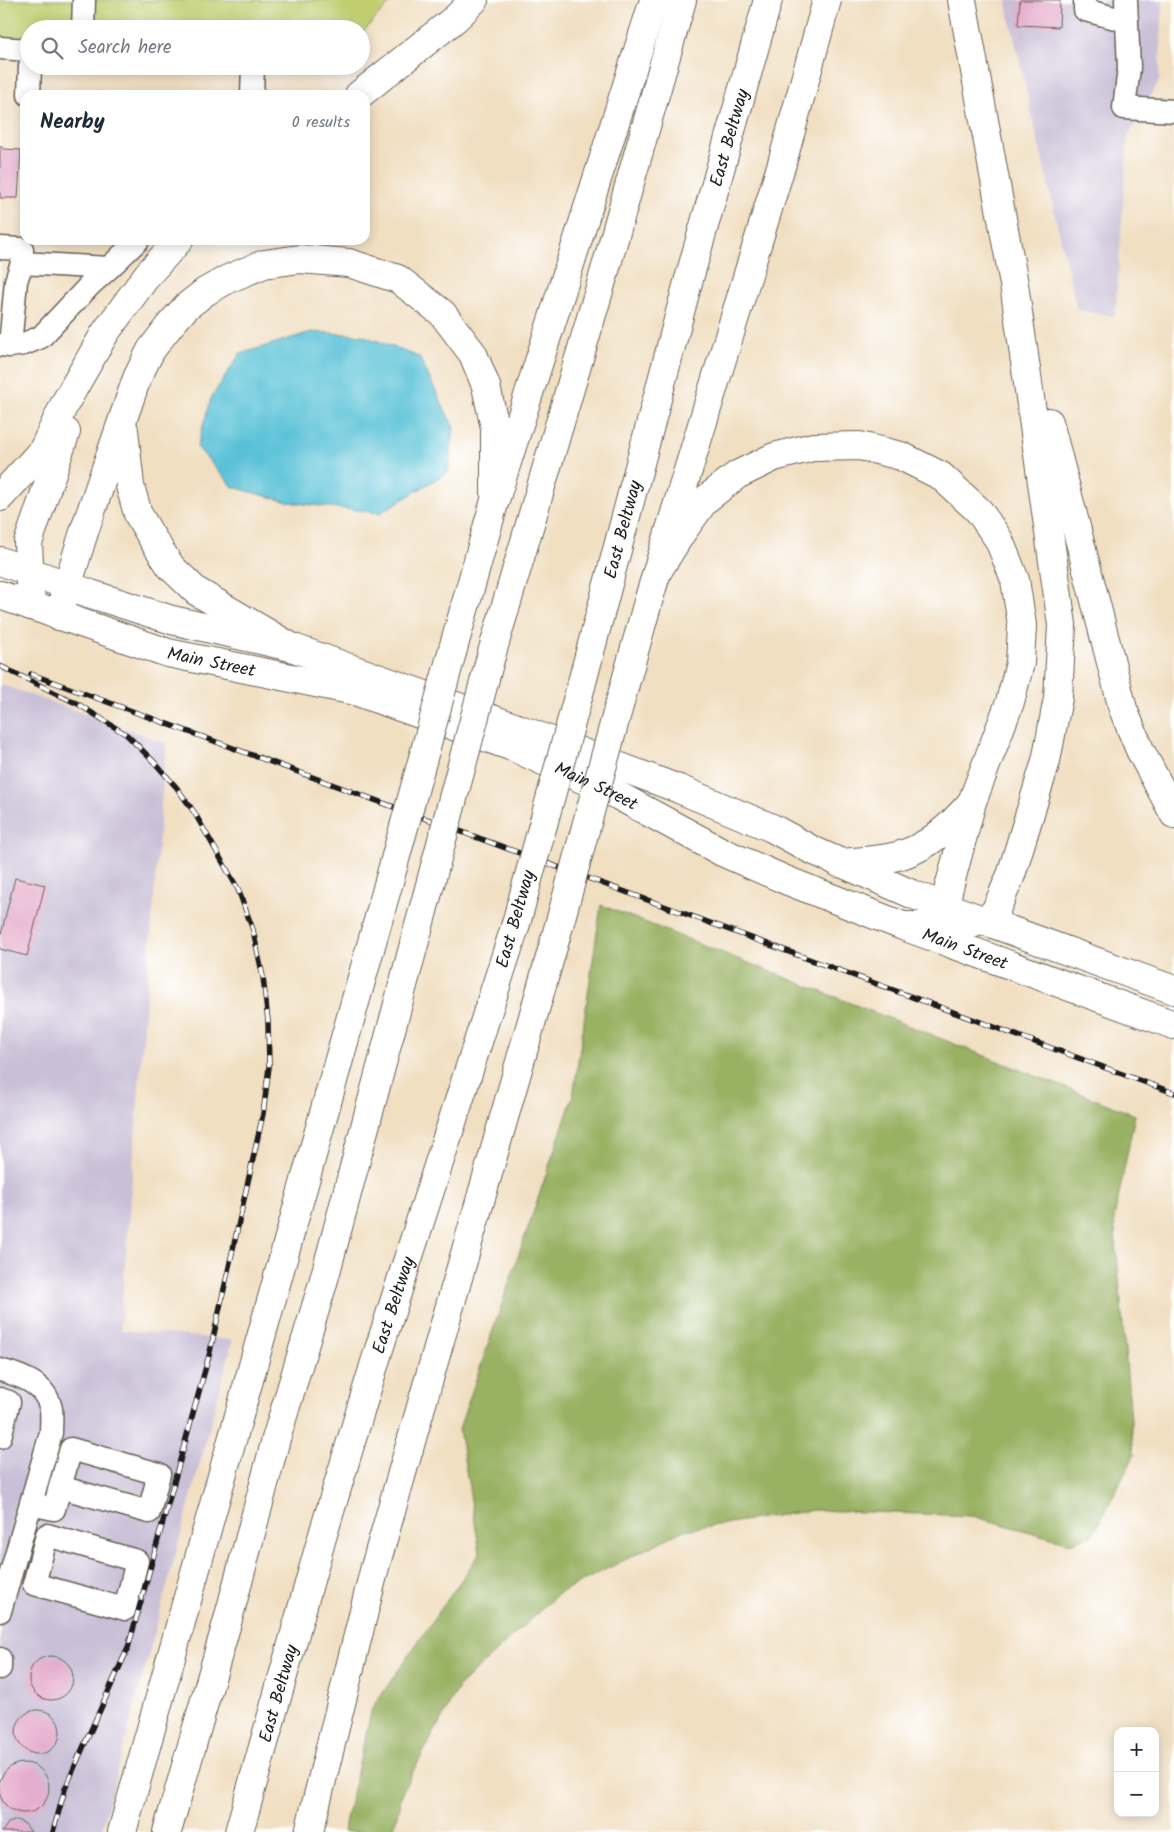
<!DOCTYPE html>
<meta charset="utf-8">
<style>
body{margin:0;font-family:Kalam,sans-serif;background:#f2f2f3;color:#1f2937}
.controls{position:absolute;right:15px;bottom:15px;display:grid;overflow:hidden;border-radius:10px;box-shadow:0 2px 12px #0003}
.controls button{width:45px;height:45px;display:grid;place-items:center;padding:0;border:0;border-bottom:1px solid #e0e1e3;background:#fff;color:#1f2937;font:25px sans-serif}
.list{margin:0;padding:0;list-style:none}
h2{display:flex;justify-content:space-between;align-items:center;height:65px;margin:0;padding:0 20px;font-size:21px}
h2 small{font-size:16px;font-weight:400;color:#747a83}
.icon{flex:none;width:28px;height:28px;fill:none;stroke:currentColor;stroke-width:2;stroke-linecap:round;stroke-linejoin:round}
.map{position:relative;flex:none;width:1174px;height:1832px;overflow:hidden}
.search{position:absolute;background:#fff;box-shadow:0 2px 12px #0003;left:20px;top:20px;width:350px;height:55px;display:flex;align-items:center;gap:12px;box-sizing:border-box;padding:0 18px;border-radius:28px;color:#747a83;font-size:19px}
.panel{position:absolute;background:#fff;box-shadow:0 2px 12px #0003;left:20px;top:90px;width:350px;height:155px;border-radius:15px}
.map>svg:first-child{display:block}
.industrial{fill:#c9bfd7}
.green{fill:#c0ce70;stroke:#6e7546}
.forest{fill:#98b162;stroke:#5a663f}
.water{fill:#59c1d7;stroke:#3a6e7a}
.building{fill:#e6aece}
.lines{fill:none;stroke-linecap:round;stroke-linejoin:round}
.minor-casing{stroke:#676056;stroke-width:25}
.major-casing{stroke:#676056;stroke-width:30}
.highway-casing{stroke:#676056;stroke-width:30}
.minor{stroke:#fff;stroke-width:22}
.major{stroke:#fff;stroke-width:28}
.highway{stroke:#fff;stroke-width:28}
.rail-casing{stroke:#1c1c1c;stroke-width:5.5}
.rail{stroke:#fff;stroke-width:4;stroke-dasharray:11;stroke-linecap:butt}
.highway-bridge-casing{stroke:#676056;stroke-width:30;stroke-linecap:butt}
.highway-bridge{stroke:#fff;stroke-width:28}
.labels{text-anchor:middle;stroke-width:5;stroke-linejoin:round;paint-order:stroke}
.street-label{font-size:18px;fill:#1c1c1c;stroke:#fff}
</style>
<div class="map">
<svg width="1174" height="1832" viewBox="0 0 1174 1832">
<rect width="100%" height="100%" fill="#fff"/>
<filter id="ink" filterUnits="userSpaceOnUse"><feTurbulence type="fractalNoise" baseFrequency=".02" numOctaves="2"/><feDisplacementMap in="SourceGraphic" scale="10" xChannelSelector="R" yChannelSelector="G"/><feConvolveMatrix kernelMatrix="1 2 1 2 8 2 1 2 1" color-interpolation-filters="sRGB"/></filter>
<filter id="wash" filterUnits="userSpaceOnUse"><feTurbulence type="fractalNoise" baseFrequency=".0096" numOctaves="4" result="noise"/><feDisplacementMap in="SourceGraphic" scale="20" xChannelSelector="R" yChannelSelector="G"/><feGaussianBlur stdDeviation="1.12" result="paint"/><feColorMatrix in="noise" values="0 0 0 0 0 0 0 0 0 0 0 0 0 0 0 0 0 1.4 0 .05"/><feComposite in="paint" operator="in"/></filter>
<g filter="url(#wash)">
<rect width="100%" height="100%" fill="#f1dfc2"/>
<path class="industrial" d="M1007,0H1163L1159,81L1128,137L1115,316L1077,310L1009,15Z
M0,684L166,743L120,1330L233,1340L101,1832H0Z"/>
<path class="green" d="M0,0H393L361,34V29H29V43L0,41Z"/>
<path class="forest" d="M601,905L1135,1115L1114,1219L1134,1456L1093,1535L1070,1543L972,1516L814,1510L684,1530L559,1593L460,1685L403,1790L393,1832H343L372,1708L480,1553L459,1429L573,1096Z"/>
<path class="water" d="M311,332L362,335L419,357L454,428L448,472L380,513L288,502L233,487L197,447L211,398L240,354Z"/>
<g id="blocks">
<path class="building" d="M1020,0H1060L1059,27L1018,25Z
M0,145L3,149L21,150L18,198H0Z
M15,878L45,885L27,956L0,949V938Z
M29 1678a22 22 0 1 1 44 0a22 22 0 1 1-44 0Z
M16 1732a22 22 0 1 1 44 0a22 22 0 1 1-44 0Z
M-1 1788a25 25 0 1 1 50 0a25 25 0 1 1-50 0Z
M17,1820L25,1824L31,1832H2L8,1823Z"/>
</g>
</g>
<g filter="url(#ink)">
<use href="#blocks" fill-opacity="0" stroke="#676056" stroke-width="1"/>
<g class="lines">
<defs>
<path id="minor" d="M1085,0V10L1126,21
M1126,0L1129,68L1124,108L1174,111
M83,29L84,0
M0,48L29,50
M29,95L30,66
M252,95L253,66
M0,248L22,249V263L109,268L138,240
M0,345L10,346L24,344L41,337L91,284L109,268
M10,346L16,281L22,263
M0,1370C22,1376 46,1384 51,1409C52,1417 51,1426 51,1433L0,1611
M0,1399L9,1402L0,1437
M71,1449L159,1474L149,1512L60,1487Z
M31,1504L54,1509L60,1487
M47,1535L137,1561L125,1609L34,1584Z
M0,1659V1668"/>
<g id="major">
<path d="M0,561L91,594L172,620L291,647L517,728L679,789L772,828L812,850L914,895L1174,990"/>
<path id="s1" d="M0,595L168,653L355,691L513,747L619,796L722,852L788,881L903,926L1174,1025"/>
</g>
<g id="highway">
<path d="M359,95L456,18L474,0"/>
<path d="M1049,422L1123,709L1140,750L1174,814"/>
<path d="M124,430L130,486L138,514L152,538L171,567L196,591L291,647"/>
<path d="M0,497L43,450L65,403L105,333L148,274L179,240"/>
<path d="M657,572L682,532L705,500L737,475L774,457L813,447L860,446L901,456L941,476L979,511L999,540L1015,580L1022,625L1020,663L1010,702L972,802L944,906L948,927L957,946"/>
<path d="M31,606L28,543L66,432"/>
<path d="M58,616L84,532L137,378L151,350L170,325L186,307L205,292L228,279L264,264L300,259L349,263L398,279L442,313L473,354L486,386L495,428V500"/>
<path d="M453,649L495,500L654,0"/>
<path d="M491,656L606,267L682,0"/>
<path id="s2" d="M581,686L687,286L768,0"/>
<path d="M620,702L649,598L782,163L827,0"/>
<path d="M839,863C861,861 884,861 904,854C931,845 953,824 971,803"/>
<path d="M903,926H964L985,920L995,912L1011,875L1046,761L1058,698L1062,625L1014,284L962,0"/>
<path d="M122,1832L388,885"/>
<path d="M167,1832L227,1623L276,1439L323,1283L427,896"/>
<path id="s3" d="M239,1832L321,1541L379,1349L515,927"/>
<path d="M309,1832L375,1567L555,940"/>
</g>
</defs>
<use href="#minor" class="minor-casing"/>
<use href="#major" class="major-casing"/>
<use href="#highway" class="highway-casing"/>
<use href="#minor" class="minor"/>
<use href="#major" class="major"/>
<use href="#highway" class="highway"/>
<defs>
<path id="rail" d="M0,666L78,704L127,735L155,763L177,788L194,812L238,889L253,930L263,977L268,1021L269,1067L263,1114L210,1352L128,1648L78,1759L65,1789L53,1832
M31,674L1174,1093"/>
</defs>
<use href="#rail" class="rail-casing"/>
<use href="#rail" class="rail"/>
<defs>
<path id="highway-bridge" d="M388,885L453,649
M427,896L491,656
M515,927L581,686
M555,940L620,702"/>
</defs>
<use href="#highway-bridge" class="highway-bridge-casing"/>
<use href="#highway-bridge" class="highway-bridge"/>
</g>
</g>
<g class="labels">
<g class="street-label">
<text dy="6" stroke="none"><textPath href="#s2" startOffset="568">East Beltway</textPath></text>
<text dy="6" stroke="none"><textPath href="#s2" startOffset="162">East Beltway</textPath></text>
<text dy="6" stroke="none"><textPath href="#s1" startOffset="222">Main Street</textPath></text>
<text dy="6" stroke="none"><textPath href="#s1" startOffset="628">Main Street</textPath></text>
<text transform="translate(515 919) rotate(-74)" y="6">East Beltway</text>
<text dy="6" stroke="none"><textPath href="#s1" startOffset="1032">Main Street</textPath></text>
<text dy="6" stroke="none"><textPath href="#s3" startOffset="549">East Beltway</textPath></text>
<text dy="6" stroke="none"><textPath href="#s3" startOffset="144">East Beltway</textPath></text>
</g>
</g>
</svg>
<div class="controls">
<button>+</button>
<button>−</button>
</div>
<div class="search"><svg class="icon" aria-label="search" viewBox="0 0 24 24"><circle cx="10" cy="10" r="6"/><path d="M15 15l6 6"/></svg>Search here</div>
<section class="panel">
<h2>Nearby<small>0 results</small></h2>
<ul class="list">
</ul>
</section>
</div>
